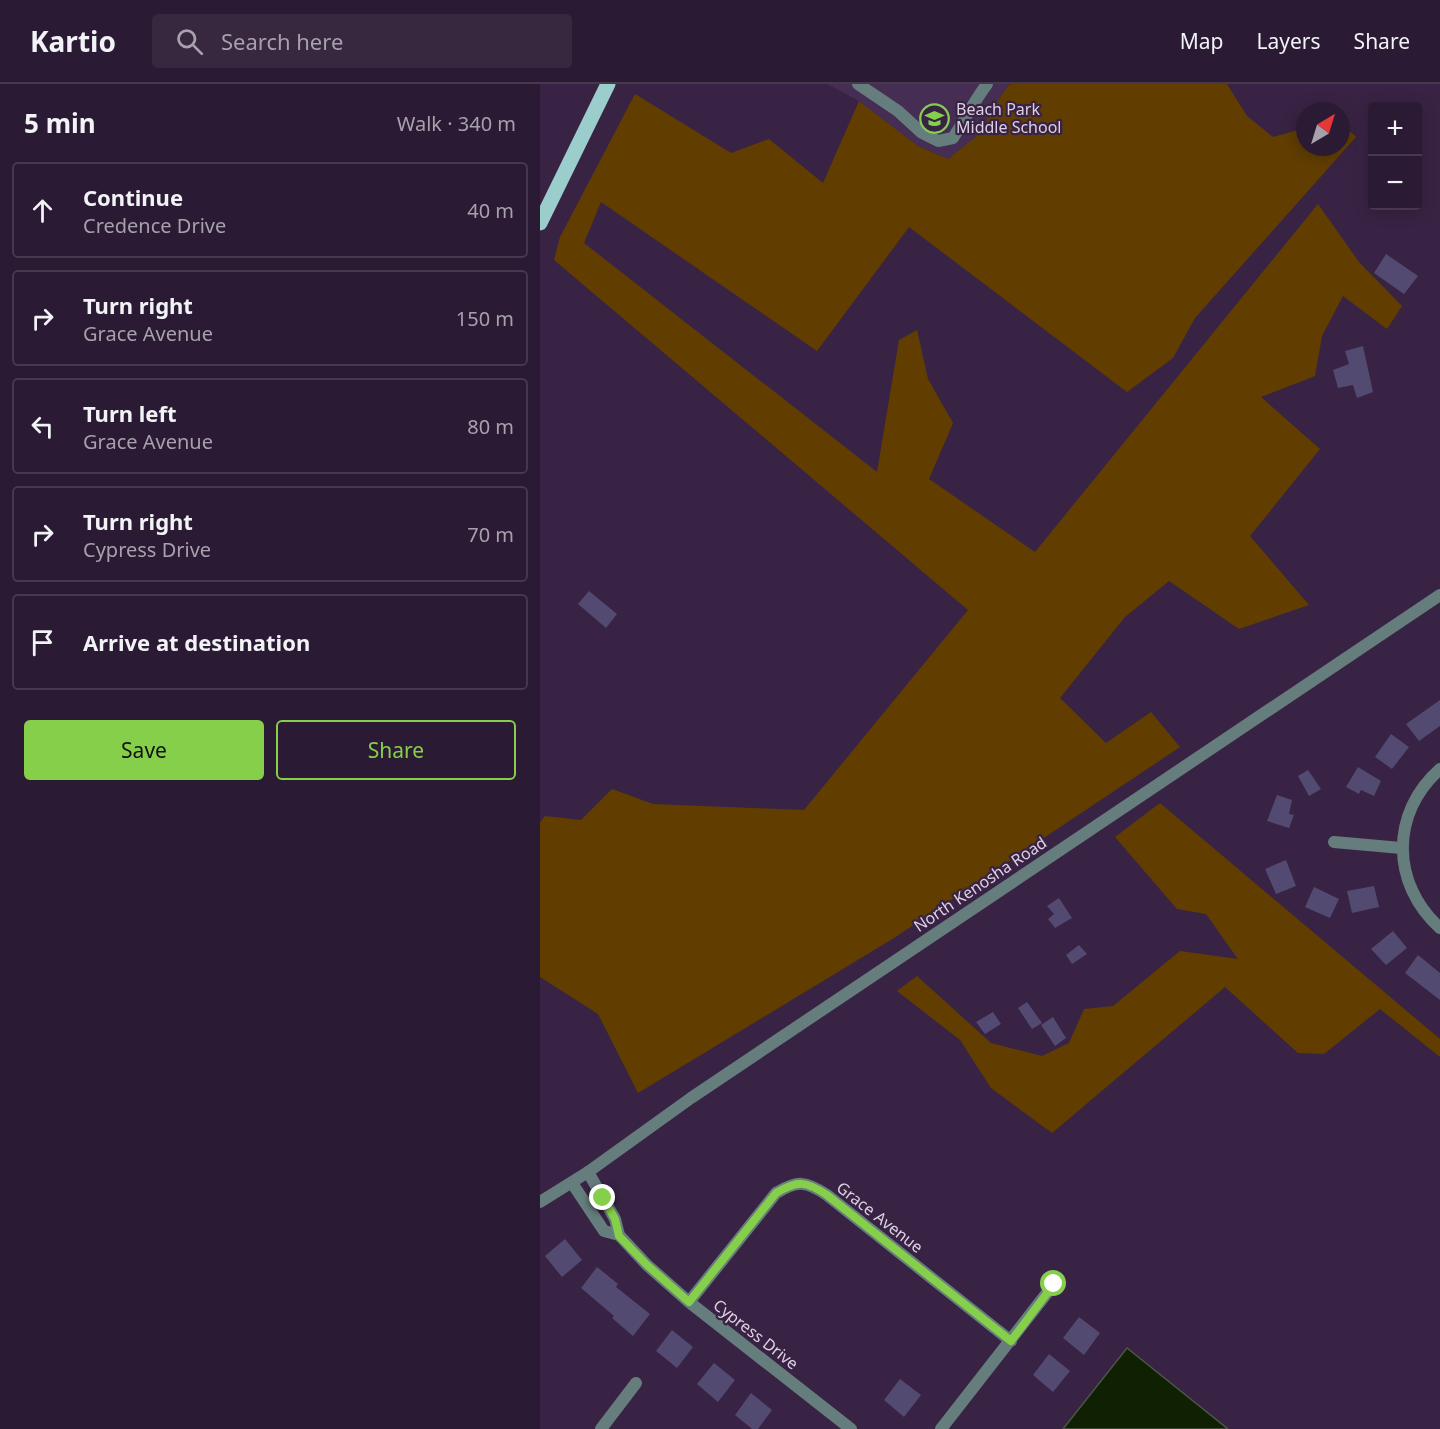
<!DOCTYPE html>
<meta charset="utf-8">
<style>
body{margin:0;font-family:"Noto Sans",sans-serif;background:#37273f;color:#f1f3f6}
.controls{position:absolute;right:18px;top:18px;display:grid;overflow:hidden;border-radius:6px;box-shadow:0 3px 15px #0003}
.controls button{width:54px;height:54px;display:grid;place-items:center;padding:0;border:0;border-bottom:2px solid #47384e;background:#2b1a33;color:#f1f3f6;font:30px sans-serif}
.compass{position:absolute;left:756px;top:18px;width:54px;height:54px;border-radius:50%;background:#2b1a33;box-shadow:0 3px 15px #0003;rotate:38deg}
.stop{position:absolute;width:18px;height:18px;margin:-14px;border:4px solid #86cf4b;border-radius:50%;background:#fff}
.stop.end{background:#86cf4b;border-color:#fff;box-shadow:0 2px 6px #0008}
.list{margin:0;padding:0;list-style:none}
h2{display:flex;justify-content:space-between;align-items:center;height:78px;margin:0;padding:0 24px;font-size:26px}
h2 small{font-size:20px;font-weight:400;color:#a6a1ac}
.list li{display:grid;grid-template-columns:39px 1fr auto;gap:18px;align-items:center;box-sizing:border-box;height:96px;margin:0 12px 12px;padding:0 12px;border:2px solid #47384e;border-radius:6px}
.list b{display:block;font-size:22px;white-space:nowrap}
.list p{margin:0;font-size:20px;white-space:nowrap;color:#a6a1ac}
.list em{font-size:20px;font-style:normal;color:#a6a1ac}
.actions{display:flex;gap:12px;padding:18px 24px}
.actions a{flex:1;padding:14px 0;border:2px solid #86cf4b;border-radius:6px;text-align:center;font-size:21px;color:#86cf4b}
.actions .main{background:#86cf4b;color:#111}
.icon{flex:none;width:33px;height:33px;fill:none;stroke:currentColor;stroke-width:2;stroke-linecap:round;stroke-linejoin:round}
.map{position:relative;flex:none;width:900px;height:1345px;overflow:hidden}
header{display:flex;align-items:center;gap:36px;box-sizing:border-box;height:84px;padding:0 30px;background:#2b1a33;border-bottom:2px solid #47384e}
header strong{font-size:28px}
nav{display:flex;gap:33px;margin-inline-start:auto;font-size:21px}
.search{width:420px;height:54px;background:#37273f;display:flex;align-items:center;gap:15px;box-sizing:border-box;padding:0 21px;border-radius:6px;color:#a6a1ac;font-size:22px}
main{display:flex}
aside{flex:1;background:#2b1a33}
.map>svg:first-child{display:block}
.built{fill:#462d53}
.green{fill:#613e00}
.water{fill:#0f2102;stroke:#4d5646;stroke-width:1.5}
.building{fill:#524a70}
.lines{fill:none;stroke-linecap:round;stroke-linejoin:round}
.minor{stroke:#657d7c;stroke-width:12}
.tertiary{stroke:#657d7c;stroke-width:12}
.primary{stroke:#9acdcb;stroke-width:15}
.route{stroke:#86cf4b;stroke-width:8}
.labels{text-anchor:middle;stroke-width:4.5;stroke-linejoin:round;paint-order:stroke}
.poi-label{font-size:16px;fill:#ddd0e4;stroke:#392344;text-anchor:start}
.street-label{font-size:16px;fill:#ddd0e4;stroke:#392344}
</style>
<header>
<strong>Kartio</strong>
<div class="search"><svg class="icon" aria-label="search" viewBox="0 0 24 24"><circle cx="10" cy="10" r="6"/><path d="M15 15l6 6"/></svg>Search here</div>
<nav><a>Map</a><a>Layers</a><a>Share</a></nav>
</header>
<main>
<aside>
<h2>5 min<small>Walk · 340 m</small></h2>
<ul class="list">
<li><svg class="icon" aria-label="ahead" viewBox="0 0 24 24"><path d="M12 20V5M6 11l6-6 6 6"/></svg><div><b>Continue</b><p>Credence Drive</p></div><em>40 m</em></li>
<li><svg class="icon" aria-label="right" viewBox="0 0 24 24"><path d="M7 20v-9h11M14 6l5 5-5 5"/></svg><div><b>Turn right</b><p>Grace Avenue</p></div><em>150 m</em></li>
<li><svg class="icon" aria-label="left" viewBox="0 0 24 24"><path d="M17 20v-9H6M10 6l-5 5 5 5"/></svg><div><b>Turn left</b><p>Grace Avenue</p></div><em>80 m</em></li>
<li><svg class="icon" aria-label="right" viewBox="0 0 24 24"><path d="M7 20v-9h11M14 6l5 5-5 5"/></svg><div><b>Turn right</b><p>Cypress Drive</p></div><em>70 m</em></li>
<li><svg class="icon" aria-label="arrive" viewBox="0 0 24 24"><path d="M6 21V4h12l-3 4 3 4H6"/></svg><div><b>Arrive at destination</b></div></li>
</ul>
<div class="actions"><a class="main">Save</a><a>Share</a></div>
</aside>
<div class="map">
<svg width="900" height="1345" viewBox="0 0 900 1345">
<rect width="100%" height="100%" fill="#392344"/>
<path class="built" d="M287,0H470L462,10L438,51L408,75L378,62L319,17Z"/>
<path class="green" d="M470,0H687L707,32L733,53L765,44V63H801V39L816,53L655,234L633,274L587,308L369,143L277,267L61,118L44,159L337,388L359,256L377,246L388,295L413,339L389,395L495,468L778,120L819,178L862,222L847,245L803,212L782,252L775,292L721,313L780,365L710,452L769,521L699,545L629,497L585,533L520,614L566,659L611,628L640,663L354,854L98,1009L58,930L0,893V738L5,732L41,736L72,705L113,720L264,726L428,526L14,176L20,153L95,10L191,69L229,55L283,99L319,17L378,62L408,75L438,51L462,10Z
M620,719L900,955V973L840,925L784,970L758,969L685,903L512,1049L451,1004L420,956L357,907L377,892L451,959L502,972L529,959L544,925L573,922L640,867L698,875L666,830L637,825L575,753Z"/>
<path class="water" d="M587,1264L688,1345H523Z"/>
<path class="building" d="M846,170L878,192L864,210L834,189Z
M823,262L833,308L817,314L813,301L798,304L793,286L809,280L805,267Z
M49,507L77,530L66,544L38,520Z
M900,616V642L879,657L866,640Z
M851,650L869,663L852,685L835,673Z
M818,683L841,697L834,712L821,706L819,710L806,703Z
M768,686L781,705L769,712L758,692Z
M737,711L752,716L749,730L754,731L749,744L727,737Z
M746,776L756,802L736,810L725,785Z
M834,802L839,823L812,829L807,807Z
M774,803L799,815L790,834L765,823Z
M519,814L532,834L515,844L508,835L514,830L507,822Z
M853,847L867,864L846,881L831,865Z
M539,861L547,870L532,880L526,871Z
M878,871L900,889V916L865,889Z
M487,918L502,939L492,945L478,924Z
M453,928L461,940L445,950L436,938Z
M513,933L526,954L515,962L501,941Z
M25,1155L42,1176L22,1193L5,1172Z
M57,1183L78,1200L76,1203L110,1230L93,1252L72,1234L74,1232L41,1204Z
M539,1233L560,1249L544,1271L523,1254Z
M132,1246L153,1263L137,1284L116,1267Z
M509,1270L530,1287L513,1308L493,1291Z
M174,1279L195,1296L178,1318L157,1300Z
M360,1295L381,1311L364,1333L344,1316Z
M211,1309L232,1326L218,1345H212L195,1331Z"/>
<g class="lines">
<path class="minor" d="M318,0L358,27L382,49L398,57L413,54C425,36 434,17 447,0
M900,685C850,729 851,800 900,844
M794,758L861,764
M48,1088L75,1135L79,1151L107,1181L149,1218L311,1345
M32,1099L64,1147L79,1151
M149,1218L236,1109C258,1096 266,1097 287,1111L471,1257
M61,1345L96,1299
M401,1345L514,1200"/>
<path class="tertiary" d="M0,1118L48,1088L151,1014L900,511"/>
<path class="primary" d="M0,139L68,0"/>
</g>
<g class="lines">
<path class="route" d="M63,1114L75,1135L79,1152L107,1181L149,1218L236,1109C258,1096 266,1097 287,1111L471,1257L514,1200"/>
</g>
<defs>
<symbol id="school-ring" viewBox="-11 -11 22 22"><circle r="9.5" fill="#392344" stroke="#86cf4b" stroke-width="1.5"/><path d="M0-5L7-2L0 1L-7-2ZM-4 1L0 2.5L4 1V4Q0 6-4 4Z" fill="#86cf4b"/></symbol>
</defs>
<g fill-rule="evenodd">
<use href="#school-ring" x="378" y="18" width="33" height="33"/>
</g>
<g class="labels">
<g class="poi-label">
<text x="416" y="31">Beach Park<tspan x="416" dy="18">Middle School</tspan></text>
</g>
<g class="street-label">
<text transform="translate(440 800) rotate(-34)" y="6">North Kenosha Road</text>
<text transform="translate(340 1133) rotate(38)" y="6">Grace Avenue</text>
<text transform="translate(216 1250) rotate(38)" y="6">Cypress Drive</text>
</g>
</g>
</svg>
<div class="controls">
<button>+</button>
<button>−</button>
</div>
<svg class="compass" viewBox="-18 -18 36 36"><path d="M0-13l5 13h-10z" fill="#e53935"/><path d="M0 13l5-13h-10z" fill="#a6a1ac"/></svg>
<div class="stop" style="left:514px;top:1200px"></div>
<div class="stop end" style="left:63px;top:1114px"></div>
</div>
</main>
